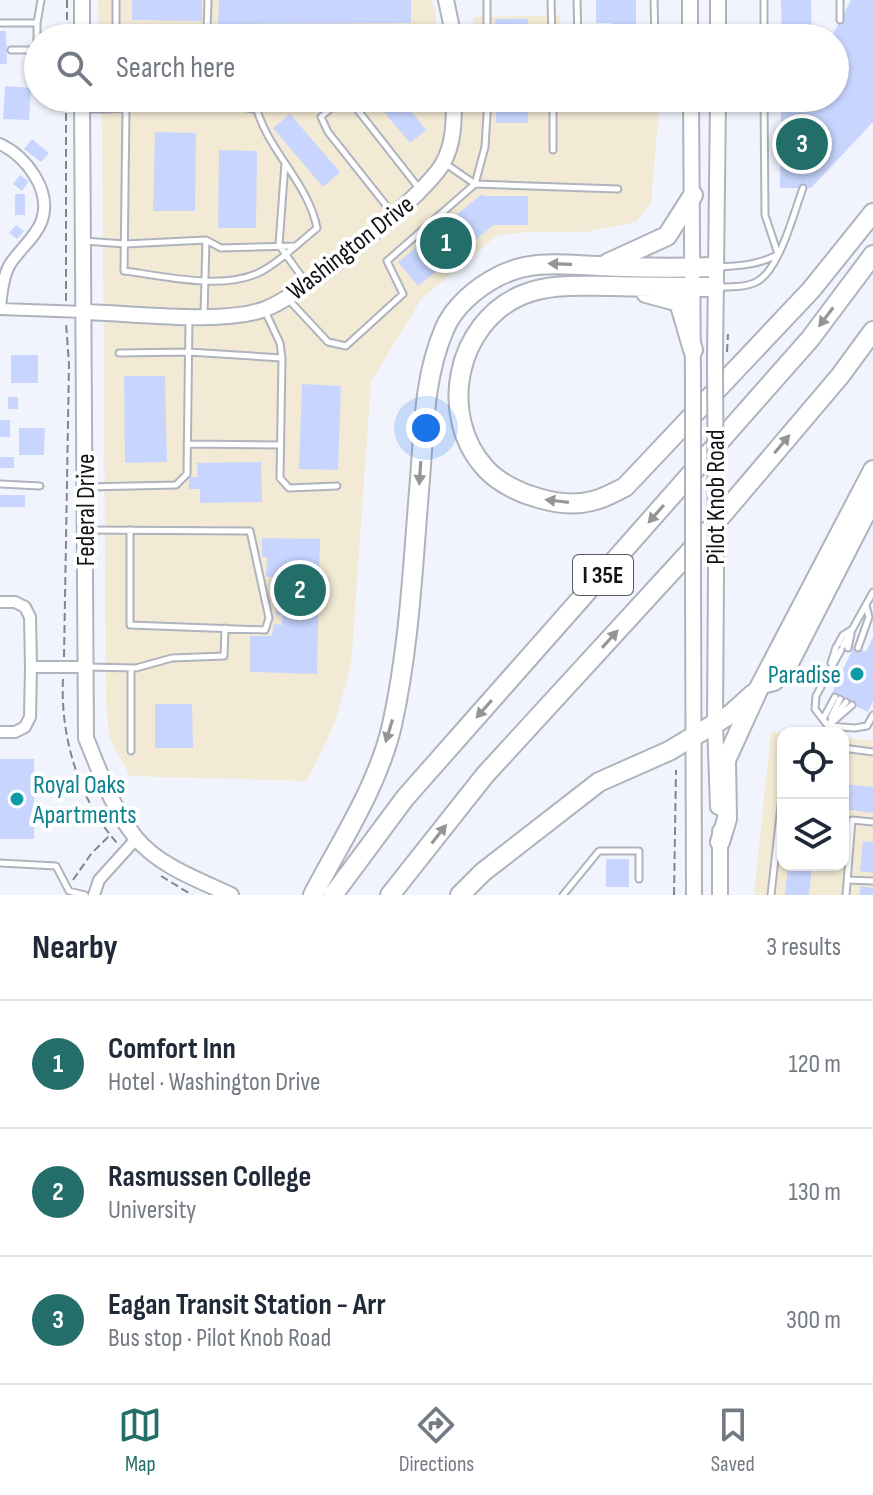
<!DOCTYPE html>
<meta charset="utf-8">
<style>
body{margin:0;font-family:"Sofia Sans Condensed",sans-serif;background:#f6f6f7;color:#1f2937}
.controls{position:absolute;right:24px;bottom:24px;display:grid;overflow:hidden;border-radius:16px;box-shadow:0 2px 6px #0004}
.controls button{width:72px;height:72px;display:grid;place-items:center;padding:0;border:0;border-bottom:2px solid #e0e1e3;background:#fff;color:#1f2937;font:40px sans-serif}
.you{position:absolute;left:426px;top:428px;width:28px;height:28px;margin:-20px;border:6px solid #fff;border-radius:50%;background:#1a73e8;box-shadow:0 0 0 12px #1a73e833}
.badge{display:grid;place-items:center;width:52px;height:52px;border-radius:50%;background:#246e69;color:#fff;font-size:26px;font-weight:700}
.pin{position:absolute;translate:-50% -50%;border:4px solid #fff;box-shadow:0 2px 8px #0006}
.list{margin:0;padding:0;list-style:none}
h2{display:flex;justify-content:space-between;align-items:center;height:104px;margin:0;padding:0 32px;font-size:34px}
h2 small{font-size:26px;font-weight:400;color:#747a83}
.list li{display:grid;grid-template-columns:52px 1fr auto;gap:24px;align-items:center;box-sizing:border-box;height:128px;padding:0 32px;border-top:2px solid #e0e1e3}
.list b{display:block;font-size:30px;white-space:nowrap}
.list p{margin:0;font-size:26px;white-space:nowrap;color:#747a83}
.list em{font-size:26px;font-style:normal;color:#747a83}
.icon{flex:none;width:44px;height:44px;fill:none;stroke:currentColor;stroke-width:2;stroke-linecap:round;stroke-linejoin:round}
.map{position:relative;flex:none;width:873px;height:895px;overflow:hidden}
.search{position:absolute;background:#fff;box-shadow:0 2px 6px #0004;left:24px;right:24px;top:24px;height:88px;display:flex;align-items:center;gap:20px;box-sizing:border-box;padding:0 28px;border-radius:44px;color:#747a83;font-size:30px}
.sheet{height:488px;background:#fff}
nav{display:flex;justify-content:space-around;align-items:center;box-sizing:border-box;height:112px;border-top:2px solid #e0e1e3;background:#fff;font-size:22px;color:#747a83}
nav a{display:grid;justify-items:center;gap:4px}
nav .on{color:#246e69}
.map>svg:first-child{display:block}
.commercial{fill:#f2ead4}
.building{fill:#c8d6ff}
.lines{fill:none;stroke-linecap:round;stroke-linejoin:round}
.lane-casing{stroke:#afb3bd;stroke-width:9}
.street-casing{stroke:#afb3bd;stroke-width:14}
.secondary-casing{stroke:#afb3bd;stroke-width:18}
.highway-casing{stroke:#afb3bd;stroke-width:22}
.path{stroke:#82858b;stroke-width:2;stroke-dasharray:8 4;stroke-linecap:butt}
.lane{stroke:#fff;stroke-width:5}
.street{stroke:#fff;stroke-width:10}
.secondary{stroke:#fff;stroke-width:14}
.highway{stroke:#fff;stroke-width:18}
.secondary-bridge-casing{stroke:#afb3bd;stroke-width:18;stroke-linecap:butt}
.path-bridge{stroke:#82858b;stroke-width:2;stroke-dasharray:8 4;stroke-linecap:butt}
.secondary-bridge{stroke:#fff;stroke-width:14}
.oneway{fill:#949597}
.culture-dot{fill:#0f9aa8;stroke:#fff;stroke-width:3}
.labels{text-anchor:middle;stroke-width:8;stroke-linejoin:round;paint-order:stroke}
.shield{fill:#fff;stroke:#595a5d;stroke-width:2}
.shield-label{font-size:24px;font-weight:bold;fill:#121417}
.street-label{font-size:26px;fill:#121417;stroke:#fff}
.culture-label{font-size:26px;fill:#0d838f;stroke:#fff;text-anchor:end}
</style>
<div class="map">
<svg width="873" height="895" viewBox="0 0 873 895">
<rect width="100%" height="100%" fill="#f1f4fd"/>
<path class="commercial" d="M98,0H431L436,14L435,38H99Z
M560,15L561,38H472L473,17Z
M102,98H660L651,203L636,222L586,232H525L496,236L422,298L371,382L351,666L334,725L307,781L130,776L110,739L106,703Z
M771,732L786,733H783V865H843V738L873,741V895H754Z"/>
<path class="building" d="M132,0H202V21L132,20Z
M219,0H411V23L218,24Z
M596,0H636V27H612V23H596Z
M781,0H811L812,38H782Z
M851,0H873V122L811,188H780L781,103L775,98H835V38H831Z
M495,19H528V38H495Z
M0,31H6L7,64H0Z
M5,86L31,88L29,120L3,119Z
M401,98L426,130L410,143L384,112Z
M496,98H528V123H496Z
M290,114L340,172L323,187L273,128Z
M155,132L196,133L195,211H153Z
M32,139L49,153L41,162L24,149Z
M219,150L257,151L256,228H218Z
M20,175L29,181L22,191L13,184Z
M15,194H25V215H15Z
M482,194L484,196H528V225H494L418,286L398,262Z
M16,225L24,231L17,239L9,233Z
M11,355H38V383H11Z
M124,376H165L167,462L125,463Z
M302,384L341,386L338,470L299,469Z
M8,397H18V409H8Z
M0,420H10V437H0Z
M19,428H45L44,455H19Z
M0,457H14V468H0Z
M261,462L262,502L200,503V489H189V477H198L197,463Z
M0,495H25V507H0Z
M262,538L320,539L317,674L250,672V636H272L274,624L282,625V615H276L277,596H271L272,577H266L267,557H262Z
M873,637V701L868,712L831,695L854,646L866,652Z
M155,704H192L193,748H155Z
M0,759H34V839H0Z
M843,784L873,787V813L843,809Z
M863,841L873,842V873L860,871Z
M606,859H629V887H606Z
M788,865H812L809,895H785Z
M861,886L873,888V895H859Z"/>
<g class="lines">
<defs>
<path id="lane" d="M487,0V38
M551,0L552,38
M577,0L578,38
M654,0L655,38
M764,0V38
M840,0V20
M0,23H37L41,0
M82,30L247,33L289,30L452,31
M116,30V0
M207,31L208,0
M578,33L655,32
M11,50H33L37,44V23
M553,98V150
M764,98L765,215L778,254
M83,108C100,110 115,109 132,107C172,105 218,100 257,110C270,153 308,183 317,228C300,242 283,259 264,270C227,292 165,276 124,271L126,108
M285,163L279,245L307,284
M446,164L475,184L485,147L488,98
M393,214L328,132L321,117L339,101L353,104L418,187
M84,241L125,244L206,240L221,248L295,246
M717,267C740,266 757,265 777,255
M720,287C733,287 748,287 758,281C780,268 794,212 803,188
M288,299L328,342L346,346L403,294L387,261L475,184L618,189
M265,311L280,343L282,358L280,478L289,488L337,486
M204,315L206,240
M119,353L189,352L282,358
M187,444L280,445
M0,484L40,486
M86,487L176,485L187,474L189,318
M86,530L250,531L269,618L265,630L130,625V530
M838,644L843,635L851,630
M843,646L873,592
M848,648L851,634
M858,648L869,617L866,606
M841,650L816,696L815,709L828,726L855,728L867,726L873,715
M831,663L836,647
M87,667L136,668L172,658L224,656L225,628
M131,668V751
M831,717L840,699
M823,719L835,697
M831,721L846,702
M829,725L852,705
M843,748L873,752
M0,863L56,866L69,891L85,895
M847,880L873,881
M563,895L599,851H639V879
M771,895L783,788
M846,895L852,820L873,822"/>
<path id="street" d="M0,144C25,156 52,189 42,220C36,238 18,250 9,266C3,277 1,296 0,309L84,312
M0,602H15L25,607L30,617L31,667L30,717L25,727L15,732H0
M31,667H86
M94,895L99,880L136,839"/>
<path id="secondary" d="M82,0V38
M446,0L454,38
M690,0V38
M718,0V38
M82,98L86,738C100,772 112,808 136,838C159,866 199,880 231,895
M691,98L693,382
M84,312C132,313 223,325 265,309C300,297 426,195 443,163C454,144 454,120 454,98
M715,358L718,98
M716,572L715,722L718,807
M693,580L694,895
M720,831V895"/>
<path id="highway" d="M608,263L667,236L693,195
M715,287C681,287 647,287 612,286C582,286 551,283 522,295C456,323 437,416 486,469C499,483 520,493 538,498C555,503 574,506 592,501C603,499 615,492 625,487L811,290L873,213
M646,293L679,302L693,350
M762,684L774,681L786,669L873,499
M720,842L727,819L726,760L758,690L873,470
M313,895C341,841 378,786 392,725C410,644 413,561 420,479C424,428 424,377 444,330C453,307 477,287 499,276C533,259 565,265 600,266C638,268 677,268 715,267
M333,895L405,798L810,339L873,255
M390,895L485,775L706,534L840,376L873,331
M460,895L483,872L599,782L669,751L731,714L753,694"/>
</defs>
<use href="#lane" class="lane-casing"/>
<use href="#street" class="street-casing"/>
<use href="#secondary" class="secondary-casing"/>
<use href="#highway" class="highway-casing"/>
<path class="path" d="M67,0V38
M66,301V98
M64,657L69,364L66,323
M63,679C60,736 79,801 118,844
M161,876L192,895
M73,880L91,854L109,836
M674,895L676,770"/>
<use href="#lane" class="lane"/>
<use href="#street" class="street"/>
<use href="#secondary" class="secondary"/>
<use href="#highway" class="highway"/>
<defs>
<path id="secondary-bridge" d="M715,358L716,572
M693,382V580"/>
</defs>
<use href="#secondary-bridge" class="secondary-bridge-casing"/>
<path class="path-bridge" d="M727,352L728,334"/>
<use href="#secondary-bridge" class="secondary-bridge"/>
</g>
<defs><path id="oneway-solid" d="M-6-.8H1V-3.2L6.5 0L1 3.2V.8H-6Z" transform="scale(2)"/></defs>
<g class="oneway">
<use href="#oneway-solid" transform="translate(560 264) rotate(-178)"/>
<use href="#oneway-solid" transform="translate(826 317) rotate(127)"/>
<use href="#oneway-solid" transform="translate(782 444) rotate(-50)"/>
<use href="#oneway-solid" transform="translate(420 473) rotate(94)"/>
<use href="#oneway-solid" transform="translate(557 501) rotate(-173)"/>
<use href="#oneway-solid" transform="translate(656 514) rotate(131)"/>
<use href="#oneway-solid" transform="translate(610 639) rotate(-48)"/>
<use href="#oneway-solid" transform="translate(484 709) rotate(131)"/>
<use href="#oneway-solid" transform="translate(389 731) rotate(107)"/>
<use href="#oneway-solid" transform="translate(439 834) rotate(-52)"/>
</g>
<g class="culture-dot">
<circle cx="857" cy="674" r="8"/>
<circle cx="17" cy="799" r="8"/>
</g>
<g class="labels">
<rect class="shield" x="573" y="555" width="60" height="40" rx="6"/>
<g class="shield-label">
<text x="603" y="583">I 35E</text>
</g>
<g class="street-label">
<text transform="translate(350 247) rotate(-38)" y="9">Washington Drive</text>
<text transform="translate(715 497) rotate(-90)" y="9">Pilot Knob Road</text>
<text transform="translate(85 510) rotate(-90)" y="9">Federal Drive</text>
</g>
<g class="culture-label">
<text x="841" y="683">Paradise</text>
<text x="33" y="793" text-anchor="start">Royal Oaks<tspan x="33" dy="30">Apartments</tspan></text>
</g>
</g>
</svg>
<div class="controls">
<button><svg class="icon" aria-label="locate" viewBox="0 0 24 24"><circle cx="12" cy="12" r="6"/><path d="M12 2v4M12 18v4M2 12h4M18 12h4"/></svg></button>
<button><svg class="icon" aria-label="layers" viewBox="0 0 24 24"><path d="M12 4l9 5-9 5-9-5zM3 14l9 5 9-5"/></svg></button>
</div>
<div class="you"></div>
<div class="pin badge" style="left:446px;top:243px">1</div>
<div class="pin badge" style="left:300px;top:590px">2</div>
<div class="pin badge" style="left:802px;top:144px">3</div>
<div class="search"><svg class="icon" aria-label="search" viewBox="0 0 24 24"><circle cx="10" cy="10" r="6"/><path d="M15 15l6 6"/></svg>Search here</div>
</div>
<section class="sheet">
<h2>Nearby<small>3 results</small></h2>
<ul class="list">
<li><span class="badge">1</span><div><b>Comfort Inn</b><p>Hotel · Washington Drive</p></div><em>120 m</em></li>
<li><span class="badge">2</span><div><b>Rasmussen College</b><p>University</p></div><em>130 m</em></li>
<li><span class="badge">3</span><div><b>Eagan Transit Station - Arr</b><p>Bus stop · Pilot Knob Road</p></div><em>300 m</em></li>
</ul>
</section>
<nav>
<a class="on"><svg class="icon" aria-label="map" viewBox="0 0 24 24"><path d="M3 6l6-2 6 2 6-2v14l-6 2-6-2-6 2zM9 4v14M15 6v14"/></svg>Map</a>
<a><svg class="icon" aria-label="directions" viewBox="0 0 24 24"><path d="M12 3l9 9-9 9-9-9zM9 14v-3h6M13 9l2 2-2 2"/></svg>Directions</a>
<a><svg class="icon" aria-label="saved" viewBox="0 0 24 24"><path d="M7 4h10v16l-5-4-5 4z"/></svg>Saved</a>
</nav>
